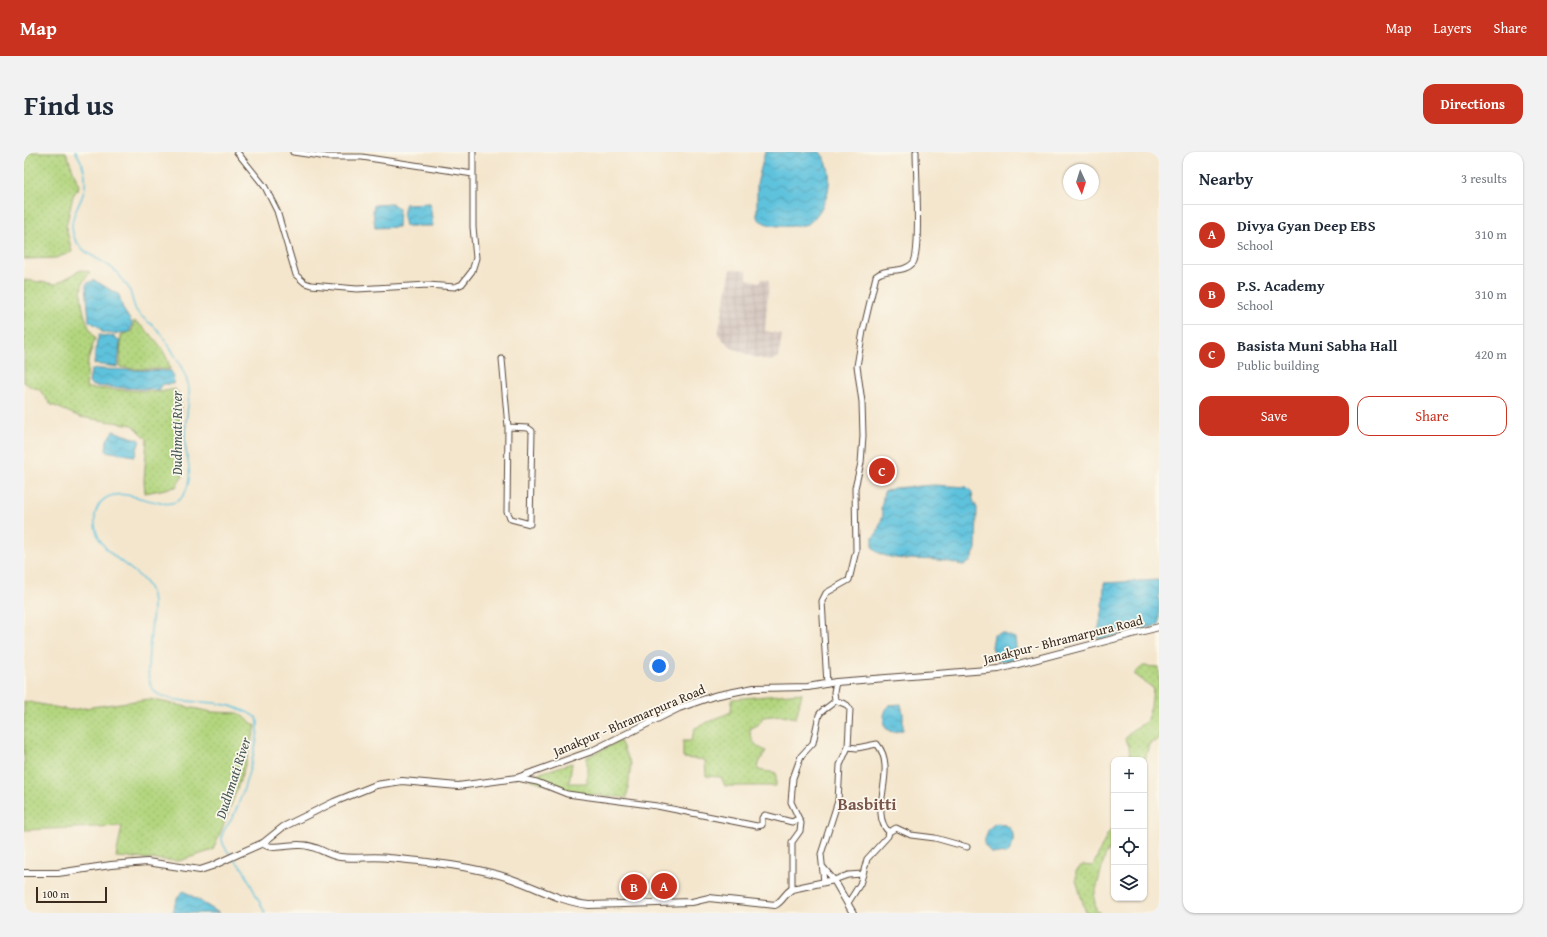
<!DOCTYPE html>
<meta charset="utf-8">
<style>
body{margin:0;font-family:"Gentium Book Plus",serif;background:#f2f2f3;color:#1f2937}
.controls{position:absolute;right:12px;bottom:12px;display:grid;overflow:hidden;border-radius:8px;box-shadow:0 1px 3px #0004}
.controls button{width:36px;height:36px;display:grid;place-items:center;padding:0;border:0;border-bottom:1px solid #e0e1e3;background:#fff;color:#1f2937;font:20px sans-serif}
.compass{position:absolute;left:1039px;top:12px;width:36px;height:36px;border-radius:50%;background:#fff;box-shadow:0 1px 3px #0004;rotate:176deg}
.scale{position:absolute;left:12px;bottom:10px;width:71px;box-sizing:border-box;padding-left:4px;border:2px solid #3b2a1e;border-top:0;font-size:11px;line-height:14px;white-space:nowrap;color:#3b2a1e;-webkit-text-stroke:3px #fbf7ec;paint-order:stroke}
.you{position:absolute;left:635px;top:514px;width:14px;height:14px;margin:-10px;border:3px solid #fff;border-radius:50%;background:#1a73e8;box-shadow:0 0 0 6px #1a73e833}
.badge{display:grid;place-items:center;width:26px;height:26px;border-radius:50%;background:#c8321e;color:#fff;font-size:13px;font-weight:700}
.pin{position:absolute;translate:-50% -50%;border:2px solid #fff;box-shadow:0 1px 4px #0006}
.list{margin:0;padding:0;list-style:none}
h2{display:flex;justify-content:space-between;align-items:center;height:52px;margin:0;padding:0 16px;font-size:17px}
h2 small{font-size:13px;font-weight:400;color:#747a83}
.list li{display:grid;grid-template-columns:26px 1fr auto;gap:12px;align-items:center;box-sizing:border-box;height:60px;padding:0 16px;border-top:1px solid #e0e1e3}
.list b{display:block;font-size:15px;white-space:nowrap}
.list p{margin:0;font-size:13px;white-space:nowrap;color:#747a83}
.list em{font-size:13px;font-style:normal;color:#747a83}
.actions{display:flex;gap:8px;padding:12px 16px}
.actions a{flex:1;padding:9px 0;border:1px solid #c8321e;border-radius:12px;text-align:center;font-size:14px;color:#c8321e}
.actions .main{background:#c8321e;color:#fff}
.icon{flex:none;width:22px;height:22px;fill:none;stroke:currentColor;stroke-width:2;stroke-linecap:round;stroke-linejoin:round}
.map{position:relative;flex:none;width:1135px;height:761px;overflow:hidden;border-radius:12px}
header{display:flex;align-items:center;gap:24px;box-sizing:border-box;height:56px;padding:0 20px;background:#c8321e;color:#fff}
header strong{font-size:19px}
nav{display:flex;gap:22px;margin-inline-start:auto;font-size:14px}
.intro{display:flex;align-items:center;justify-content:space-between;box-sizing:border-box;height:96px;padding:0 24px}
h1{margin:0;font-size:28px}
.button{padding:10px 18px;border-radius:12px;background:#c8321e;color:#fff;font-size:14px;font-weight:700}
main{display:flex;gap:24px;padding:0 24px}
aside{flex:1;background:#fff;border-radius:12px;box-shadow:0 1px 3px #0004}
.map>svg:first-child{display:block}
.industrial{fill:url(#industrial-grid)}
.grass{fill:url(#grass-dots);stroke:#76804e}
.water{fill:url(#water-waves);stroke:#4d767e}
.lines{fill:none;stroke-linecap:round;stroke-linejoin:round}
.stream{stroke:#5fc2dd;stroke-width:1.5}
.minor-casing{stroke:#574638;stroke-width:7}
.tertiary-casing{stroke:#574638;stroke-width:8}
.minor{stroke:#fff;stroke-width:5}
.tertiary{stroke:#fff;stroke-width:6}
.labels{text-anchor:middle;stroke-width:3.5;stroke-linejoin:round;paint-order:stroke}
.street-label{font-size:13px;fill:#3b2a1e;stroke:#fbf7ec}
.water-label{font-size:14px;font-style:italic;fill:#465857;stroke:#fbf7ec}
.district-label{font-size:17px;font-weight:bold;fill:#7a574a;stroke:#fbf7ec}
</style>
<header>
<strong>Map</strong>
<nav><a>Map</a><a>Layers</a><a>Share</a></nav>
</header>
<div class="intro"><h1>Find us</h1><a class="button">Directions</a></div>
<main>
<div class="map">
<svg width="1135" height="761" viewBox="0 0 1135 761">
<defs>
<pattern id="industrial-grid" width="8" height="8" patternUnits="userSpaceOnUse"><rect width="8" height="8" fill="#cfc0ba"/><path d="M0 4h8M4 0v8" fill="none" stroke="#b3a59f"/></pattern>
<pattern id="grass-dots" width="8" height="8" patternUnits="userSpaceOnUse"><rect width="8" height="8" fill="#b2d57e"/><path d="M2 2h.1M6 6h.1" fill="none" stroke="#9ab76c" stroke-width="1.8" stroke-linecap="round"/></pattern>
<pattern id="water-waves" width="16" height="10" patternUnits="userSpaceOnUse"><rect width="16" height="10" fill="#5fc2dd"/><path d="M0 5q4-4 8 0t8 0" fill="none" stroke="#509eb3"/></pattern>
</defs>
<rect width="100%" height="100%" fill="#fbf7ec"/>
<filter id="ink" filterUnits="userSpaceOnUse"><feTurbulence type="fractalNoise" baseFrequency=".025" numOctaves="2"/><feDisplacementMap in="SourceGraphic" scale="8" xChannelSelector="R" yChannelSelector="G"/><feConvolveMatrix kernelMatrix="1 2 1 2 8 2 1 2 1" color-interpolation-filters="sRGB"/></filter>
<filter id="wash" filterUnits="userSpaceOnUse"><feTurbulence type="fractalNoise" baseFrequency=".012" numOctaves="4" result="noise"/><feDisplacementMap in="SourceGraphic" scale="16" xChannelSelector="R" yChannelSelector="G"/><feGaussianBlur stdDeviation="0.9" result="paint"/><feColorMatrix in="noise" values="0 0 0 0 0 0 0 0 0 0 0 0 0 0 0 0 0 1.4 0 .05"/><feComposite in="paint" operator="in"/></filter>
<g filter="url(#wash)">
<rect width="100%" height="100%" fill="#f4e6cd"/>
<path class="industrial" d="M707,117L723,119V127L736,130L738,127L745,128L741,179L758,182L754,206L746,209L727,204L706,195L694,182Z"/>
<path class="grass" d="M0,0H42L55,34L49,44L42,75L48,100L32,106L0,107Z
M57,118L66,120C64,123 59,129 58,133C55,150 62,173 71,186L64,209L62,236L136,240L151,237L157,246L155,288L158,325L152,335L121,341L120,328L123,287L109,273L56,265L26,252L15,237L7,235L0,230V128L32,132Z
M110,169C125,178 143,198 146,217H110L96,215L97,183L108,179Z
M1119,514L1135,515V587L1125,592L1120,613V608H1106L1105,594L1101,587L1108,578L1122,570L1127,555L1129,536L1110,522Z
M778,541L772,566L758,563L739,565L734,573L726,576C725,587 732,595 742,599L735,611L734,618L752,621V634H701L697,625L682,624L681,608L659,606V589H667L671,576L707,560L708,547Z
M125,547L188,560L214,561L232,574C221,617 207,657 189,698L155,709L92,705L98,674L0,678V549L46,558Z
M596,589L607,612L603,646L545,640L505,627L513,622L548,611L545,631H563V605Z
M1090,676V695L1082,701L1070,745L1072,757L1076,761H1062L1052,728V719L1059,713L1069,714L1084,681Z"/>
<path class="water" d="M741,0H796C814,21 804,56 784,72C772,75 740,77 733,65V32Z
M406,51L409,74H381L379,65L381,52Z
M368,52L375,56L374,75L351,76L349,58L350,53Z
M70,128L95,143L99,157L108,171L106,180L88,182L78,180L75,175L65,169L62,132Z
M75,183L91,185L96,189L94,215L70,212L73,189Z
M75,217L147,219L150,225L149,232H139L135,238L69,234L65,231L67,218Z
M89,279L116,288L111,304L82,299L83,288Z
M910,333L943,335L948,340L949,348L953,356L952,397L946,410L939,413C933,412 927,410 921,409C901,405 862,412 849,396V385L853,381L859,363L857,358L860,340L870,336Z
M1135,428V473L1075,488L1073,483L1079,457L1080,431Z
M978,481L991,486L993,504L991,508L973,509L968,495L970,483Z
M877,552L879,562V578C858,586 855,566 865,553Z
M974,671C978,672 982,673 986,676C992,682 989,698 982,702L967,701L960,692C962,683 964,673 974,671Z
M160,739L195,761H149C151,752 152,744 160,739Z"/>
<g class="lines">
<path class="stream" d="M52,0C59,11 64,26 60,39C56,55 43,66 50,85C59,106 84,107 96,124C98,126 99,129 100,131C101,133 103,131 106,139C108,145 109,152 112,158C117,167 132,173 138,183C147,196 164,223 165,238C165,256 160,274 161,291C162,303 167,315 165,327C157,382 102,323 77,350C71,357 70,364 71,373C75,407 118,415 127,440C135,461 114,524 131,540C144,551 175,549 191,551C205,553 222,558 233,566C239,581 217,650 208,666C205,672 199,677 198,684C197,692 202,698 207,703
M209,706L219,717L241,761"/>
</g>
</g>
<g filter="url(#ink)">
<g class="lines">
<defs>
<path id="minor" d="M213,0L241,35L253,59L272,123L281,131L287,133L333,137L404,133L431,135L438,132L448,119L452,106L449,75V0
M269,0L303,5H338L449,22
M478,207L484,275L483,360L487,367L506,372L508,279L504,276L484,275
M803,532L798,449L802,441L825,428L832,399L831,336L837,311L839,284L838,250L833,214L839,179L852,124C862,115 879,122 889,111C897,102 892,17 892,0
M493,626L513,630L543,642L633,654L733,674L738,673V666L741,663L768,670L774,667
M865,680L872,676L887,683L911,686L943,695
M799,715L810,728L824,723L839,722L843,707L864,684L865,680C843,660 875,618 853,592L833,596L824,595
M800,730L797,702L814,649L816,613L824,595L826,557L823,553L811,548L810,540L812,530
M768,737V690L776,679L777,671L767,650L769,626L777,604L789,591L795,563C799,556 807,555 811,548
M824,751L836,732L839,722"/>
<path id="tertiary" d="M239,691C244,699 267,692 276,693C294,693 301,703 316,705C332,707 349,704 365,706C406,710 449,714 488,727C514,736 538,750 565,753L668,750L685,746L751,753C759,749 760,742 768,737L810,728L829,761
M0,721H34L87,713L123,710L176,718L188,714L214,702L239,691L259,675L310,650L352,633L378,629L434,634L493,626L568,599L655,556L690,544L730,536L784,535L812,530L975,517L1135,475"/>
</defs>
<use href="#minor" class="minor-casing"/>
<use href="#tertiary" class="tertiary-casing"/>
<use href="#minor" class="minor"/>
<use href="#tertiary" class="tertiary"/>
</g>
</g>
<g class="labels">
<g class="street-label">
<text transform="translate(1039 487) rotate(-14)" y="5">Janakpur - Bhramarpura Road</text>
<text transform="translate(605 568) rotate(-23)" y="5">Janakpur - Bhramarpura Road</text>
</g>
<g class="water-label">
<text transform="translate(153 281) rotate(-90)" y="5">Dudhmati River</text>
<text transform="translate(209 626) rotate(-72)" y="5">Dudhmati River</text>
</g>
<g class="district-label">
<text x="843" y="658">Basbitti</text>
</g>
</g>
</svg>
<div class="controls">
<button>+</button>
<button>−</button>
<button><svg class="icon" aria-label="locate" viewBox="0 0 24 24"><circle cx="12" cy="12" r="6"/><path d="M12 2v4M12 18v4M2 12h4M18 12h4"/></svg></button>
<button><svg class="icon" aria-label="layers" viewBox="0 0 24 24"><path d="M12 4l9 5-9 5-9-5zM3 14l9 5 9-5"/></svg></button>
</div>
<svg class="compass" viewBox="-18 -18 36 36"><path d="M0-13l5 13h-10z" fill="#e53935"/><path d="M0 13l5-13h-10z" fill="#747a83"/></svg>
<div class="scale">100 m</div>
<div class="you"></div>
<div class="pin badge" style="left:640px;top:734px">A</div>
<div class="pin badge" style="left:610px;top:735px">B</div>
<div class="pin badge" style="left:858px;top:319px">C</div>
</div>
<aside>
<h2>Nearby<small>3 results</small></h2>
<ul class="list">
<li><span class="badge">A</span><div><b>Divya Gyan Deep EBS</b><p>School</p></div><em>310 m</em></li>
<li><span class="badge">B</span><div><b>P.S. Academy</b><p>School</p></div><em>310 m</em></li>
<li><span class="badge">C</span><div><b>Basista Muni Sabha Hall</b><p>Public building</p></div><em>420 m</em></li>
</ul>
<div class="actions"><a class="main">Save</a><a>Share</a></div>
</aside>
</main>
